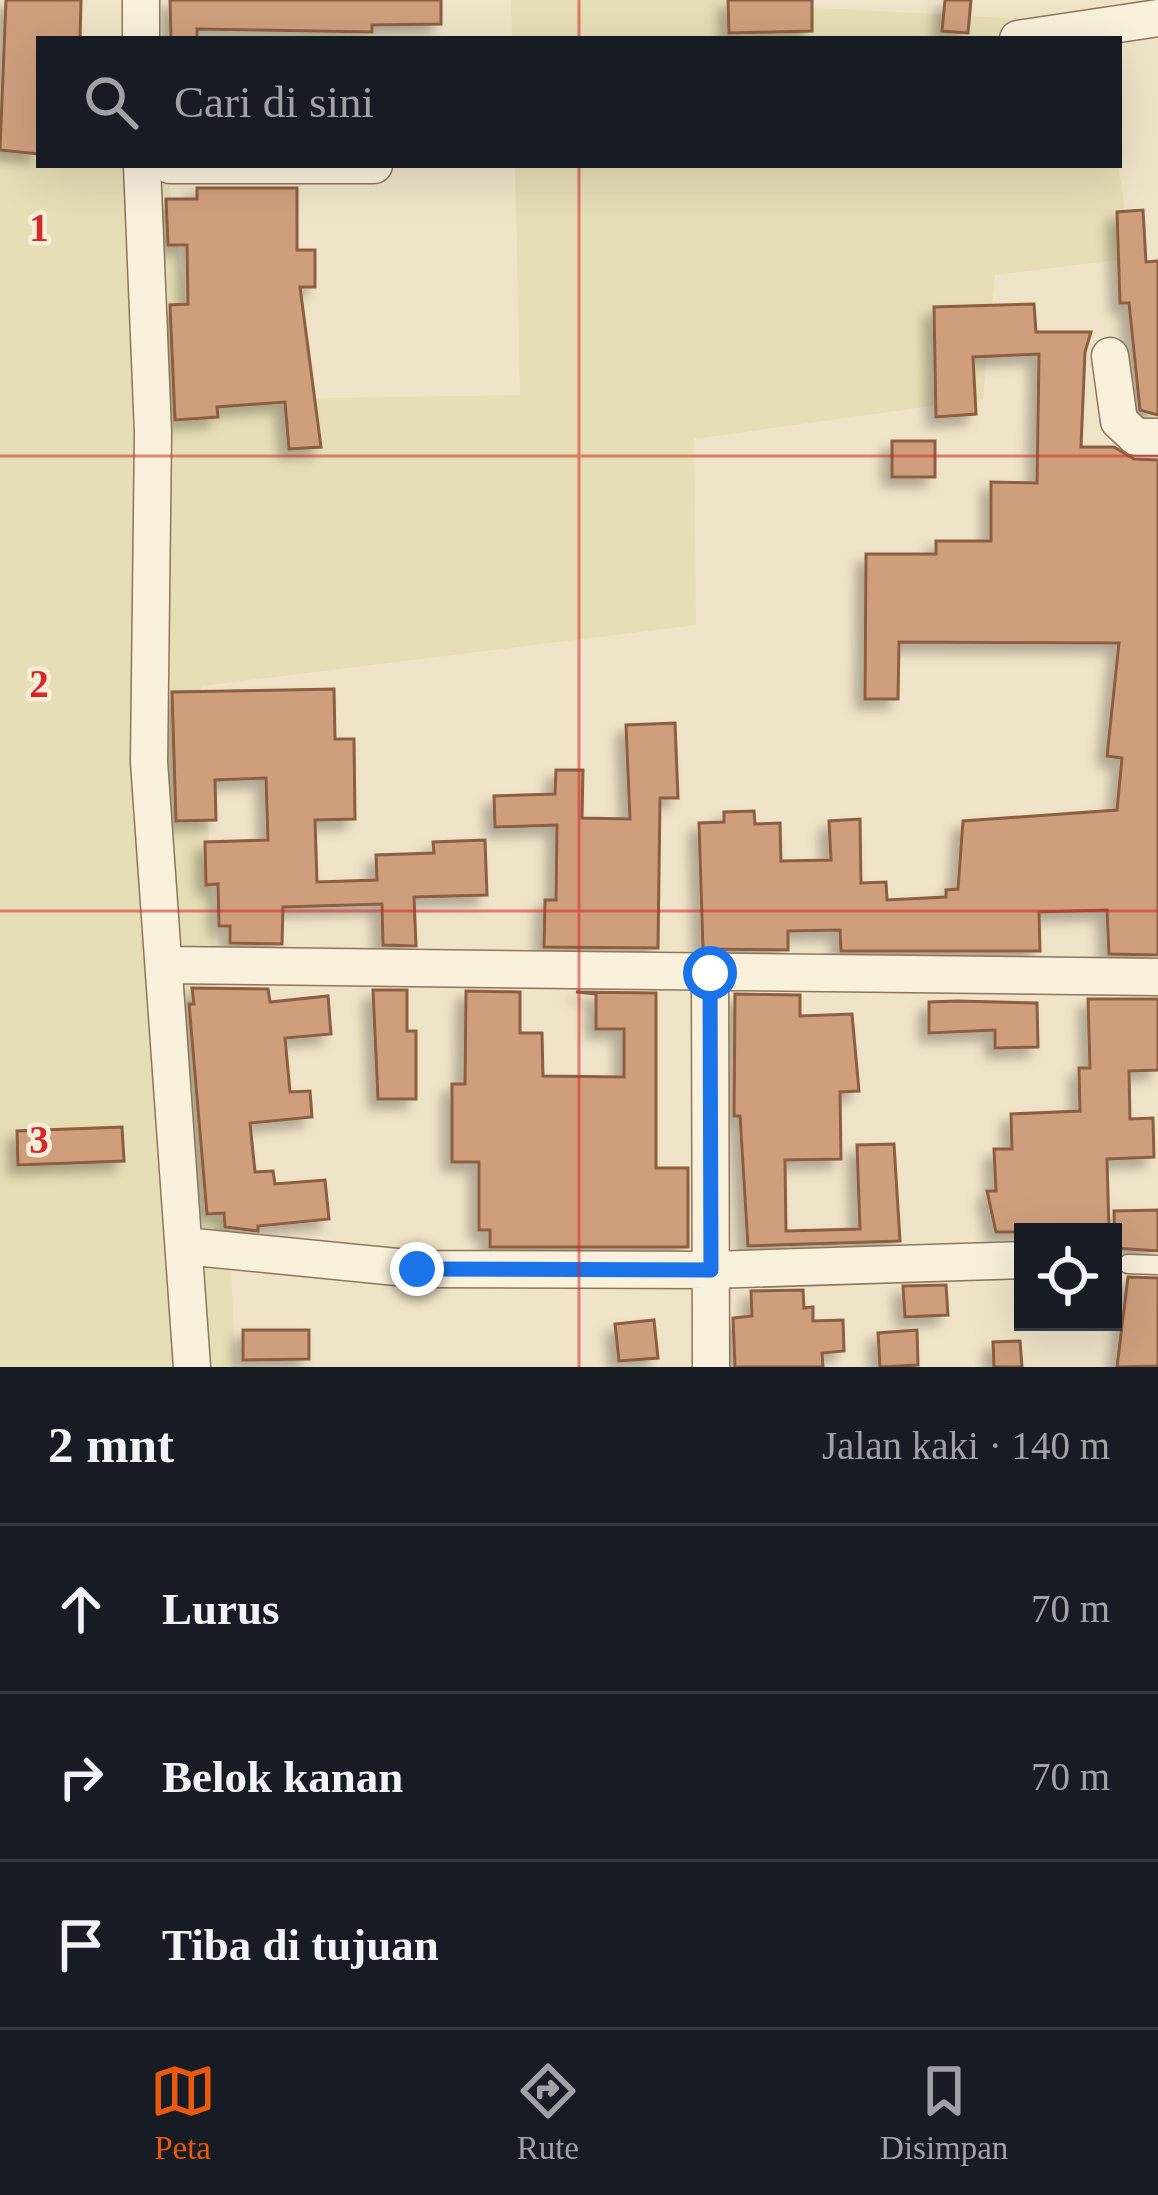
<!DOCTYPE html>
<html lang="id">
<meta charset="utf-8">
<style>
body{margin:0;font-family:Georgia,serif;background:#20242c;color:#f1f3f6}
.controls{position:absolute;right:36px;bottom:36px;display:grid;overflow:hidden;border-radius:0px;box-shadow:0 12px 48px #0002}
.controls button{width:108px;height:108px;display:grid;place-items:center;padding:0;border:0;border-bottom:3px solid #363941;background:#171b24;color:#f1f3f6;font:60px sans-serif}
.stop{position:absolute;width:36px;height:36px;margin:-27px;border:9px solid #1a73e8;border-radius:50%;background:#fff}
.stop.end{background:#1a73e8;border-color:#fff;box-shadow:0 3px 12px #0008}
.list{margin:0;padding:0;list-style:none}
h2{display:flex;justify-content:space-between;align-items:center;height:156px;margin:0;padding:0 48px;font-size:51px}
h2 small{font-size:39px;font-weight:400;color:#9ea1a6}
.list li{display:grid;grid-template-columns:78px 1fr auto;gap:36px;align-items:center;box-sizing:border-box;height:168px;padding:0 48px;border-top:3px solid #363941}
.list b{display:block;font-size:45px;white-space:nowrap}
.list em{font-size:39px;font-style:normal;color:#9ea1a6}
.icon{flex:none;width:66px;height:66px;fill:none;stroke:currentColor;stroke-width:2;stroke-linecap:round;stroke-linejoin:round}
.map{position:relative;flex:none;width:1158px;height:1367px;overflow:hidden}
.search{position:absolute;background:#171b24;box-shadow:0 12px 48px #0002;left:36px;right:36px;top:36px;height:132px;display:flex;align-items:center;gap:30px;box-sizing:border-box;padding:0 42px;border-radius:0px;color:#9ea1a6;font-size:45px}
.sheet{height:660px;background:#171b24}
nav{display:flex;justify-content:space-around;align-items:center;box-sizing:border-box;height:168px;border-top:3px solid #363941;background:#171b24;font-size:33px;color:#9ea1a6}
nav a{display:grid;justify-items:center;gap:6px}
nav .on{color:#ea580c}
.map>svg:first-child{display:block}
.farmland{fill:#e6deb5}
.building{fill:#cf9f7d;stroke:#8d5f41;stroke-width:3;filter:url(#shadow)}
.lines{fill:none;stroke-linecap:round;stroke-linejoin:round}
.service-casing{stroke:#8d765c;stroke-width:21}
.minor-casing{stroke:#8d765c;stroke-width:39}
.service{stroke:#faf1dc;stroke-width:18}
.minor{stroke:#faf1dc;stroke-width:36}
.route{stroke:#1a73e8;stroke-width:15}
.grid{fill:none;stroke:#d62828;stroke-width:3;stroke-opacity:0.55}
.grid-label{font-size:39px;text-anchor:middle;font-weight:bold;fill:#d62828;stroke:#f7eed8;stroke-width:9;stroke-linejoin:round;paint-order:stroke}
</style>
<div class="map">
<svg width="1158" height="1367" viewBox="0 0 1158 1367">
<defs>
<filter id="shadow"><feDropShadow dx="-9" dy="9" stdDeviation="6" flood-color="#0004"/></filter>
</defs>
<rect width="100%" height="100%" fill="#f0e4c8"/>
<path class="farmland" d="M511,0H801L802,7L1097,23L1100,39H512Z
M0,134L39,140V165H167L198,400L520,395L515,165H1118L1132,258L995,275L983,399L694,439L696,625L201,686L236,1367H0Z"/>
<path class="building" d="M6,0H81L80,39H39V154L0,150Z
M170,0H441V24L372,25V32L197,29V39H171Z
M728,0H812V31L729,33Z
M945,0H971L968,33L942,31Z
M197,188H297V250H315V287H300L321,447L289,449L285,402L217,407L218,417L175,420L170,305L188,304L187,245H168L166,199H197Z
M1143,210L1146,262L1158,261V415L1140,410L1129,303H1120L1117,212Z
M1034,304L1036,332H1091L1085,352L1081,447H1114L1134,459L1158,460V955L1109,954L1107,910L1039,912L1040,951H841L840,930L788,931V950L703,949L699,823L724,822V812L754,811L755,824L780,823L781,861L831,860L829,821L860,819L861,883L886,882L887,900L946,897V890L958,889L963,821L1117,810L1122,758L1107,756L1119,643L899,642L898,699H865L866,554H936V541H991V482L1037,483L1039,354L973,357L976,414L936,417L934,307Z
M892,441H935V477H892Z
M334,689L335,739H354L355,819L315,820L317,882L377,880L376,855L434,853L433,842L485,840L487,895L414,897L416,946L383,945L382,904L283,907L282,944L230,943V926H219L218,884L206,885L205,842L268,840L266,778L215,780L216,820L176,821L172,692Z
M675,723L678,798H660L658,948L544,947L545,900H556L557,825L495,827L494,796L555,794L556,770H583L582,818L630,819L626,725Z
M192,988L268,989L270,1002L328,996L331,1034L285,1038L290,1092L310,1091L312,1117L250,1123L255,1172L273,1171L275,1184L325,1180L329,1219L258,1226V1231L225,1227L224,1213L207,1214L189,1004H194Z
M373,990H407V1031H416V1099H378Z
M466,991L520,992V1033H542L543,1076L624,1077V1029H596V994L576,992L656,993V1168H688V1247H490V1230H479V1162H452V1084H465Z
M735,994L800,995V1016L852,1014L859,1091L840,1092L841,1159L785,1160L786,1231L860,1229L857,1145L894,1144L900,1241L748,1246L740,1116H734Z
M1088,999H1158V1070L1129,1071L1130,1119L1153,1118L1154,1157L1107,1159L1109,1232H996L987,1191H996L994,1149H1012L1011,1114L1080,1111L1079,1068H1090Z
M958,1001L1037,1003L1038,1047L995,1048V1030L929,1033V1002Z
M122,1127L124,1161L18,1165L17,1131Z
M1158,1210V1251L1115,1248L1114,1211Z
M1128,1277L1158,1278V1366L1117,1367Z
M946,1285L948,1315L905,1317L903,1286Z
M803,1290L804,1308L813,1307V1321L843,1320L844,1351L822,1353L823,1367H735L733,1318L752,1316L751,1291Z
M654,1320L658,1358L619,1361L615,1324Z
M243,1330H309V1359L243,1360Z
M917,1330L918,1365L880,1367L878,1333Z
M1020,1341L1022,1367H994L993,1342Z"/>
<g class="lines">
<defs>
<path id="service" d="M1128,1264L1158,1265"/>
<path id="minor" d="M141,0V39
M1018,39L1158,18
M142,165L153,433L149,762L192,1367
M170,165H374
M1110,356L1119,421L1136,437H1158
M165,965L1158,977
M710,973L711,1367
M184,1246L417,1269L711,1270L1023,1260"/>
</defs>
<use href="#service" class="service-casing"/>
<use href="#minor" class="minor-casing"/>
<use href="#service" class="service"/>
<use href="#minor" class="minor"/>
</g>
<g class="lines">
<path class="route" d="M417,1269L711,1270L710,973"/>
</g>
<path class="grid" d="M579,0V39M579,165V1367M0,456H1158M0,911H1158"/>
<g class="grid-label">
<text x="39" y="241">1</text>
<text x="39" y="697">2</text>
<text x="39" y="1153">3</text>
</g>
</svg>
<div class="controls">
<button><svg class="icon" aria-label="locate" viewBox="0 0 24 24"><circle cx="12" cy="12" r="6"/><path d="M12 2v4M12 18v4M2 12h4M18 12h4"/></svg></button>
</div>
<div class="stop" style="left:710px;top:973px"></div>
<div class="stop end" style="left:417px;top:1269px"></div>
<div class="search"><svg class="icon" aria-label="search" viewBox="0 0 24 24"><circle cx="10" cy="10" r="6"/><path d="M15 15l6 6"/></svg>Cari di sini</div>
</div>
<section class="sheet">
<h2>2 mnt<small>Jalan kaki · 140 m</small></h2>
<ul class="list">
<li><svg class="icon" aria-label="ahead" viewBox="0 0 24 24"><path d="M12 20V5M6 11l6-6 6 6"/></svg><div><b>Lurus</b></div><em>70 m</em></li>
<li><svg class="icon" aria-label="right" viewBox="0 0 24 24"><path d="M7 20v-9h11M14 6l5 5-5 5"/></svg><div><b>Belok kanan</b></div><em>70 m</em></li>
<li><svg class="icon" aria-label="arrive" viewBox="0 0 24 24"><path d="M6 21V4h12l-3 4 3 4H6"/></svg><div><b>Tiba di tujuan</b></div></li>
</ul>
</section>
<nav>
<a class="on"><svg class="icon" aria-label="map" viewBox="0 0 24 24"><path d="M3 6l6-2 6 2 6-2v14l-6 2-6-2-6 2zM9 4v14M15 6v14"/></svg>Peta</a>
<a><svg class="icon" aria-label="directions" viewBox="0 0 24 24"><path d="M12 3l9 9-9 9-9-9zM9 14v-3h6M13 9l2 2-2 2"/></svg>Rute</a>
<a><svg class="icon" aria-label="saved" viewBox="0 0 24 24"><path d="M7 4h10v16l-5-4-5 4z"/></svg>Disimpan</a>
</nav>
